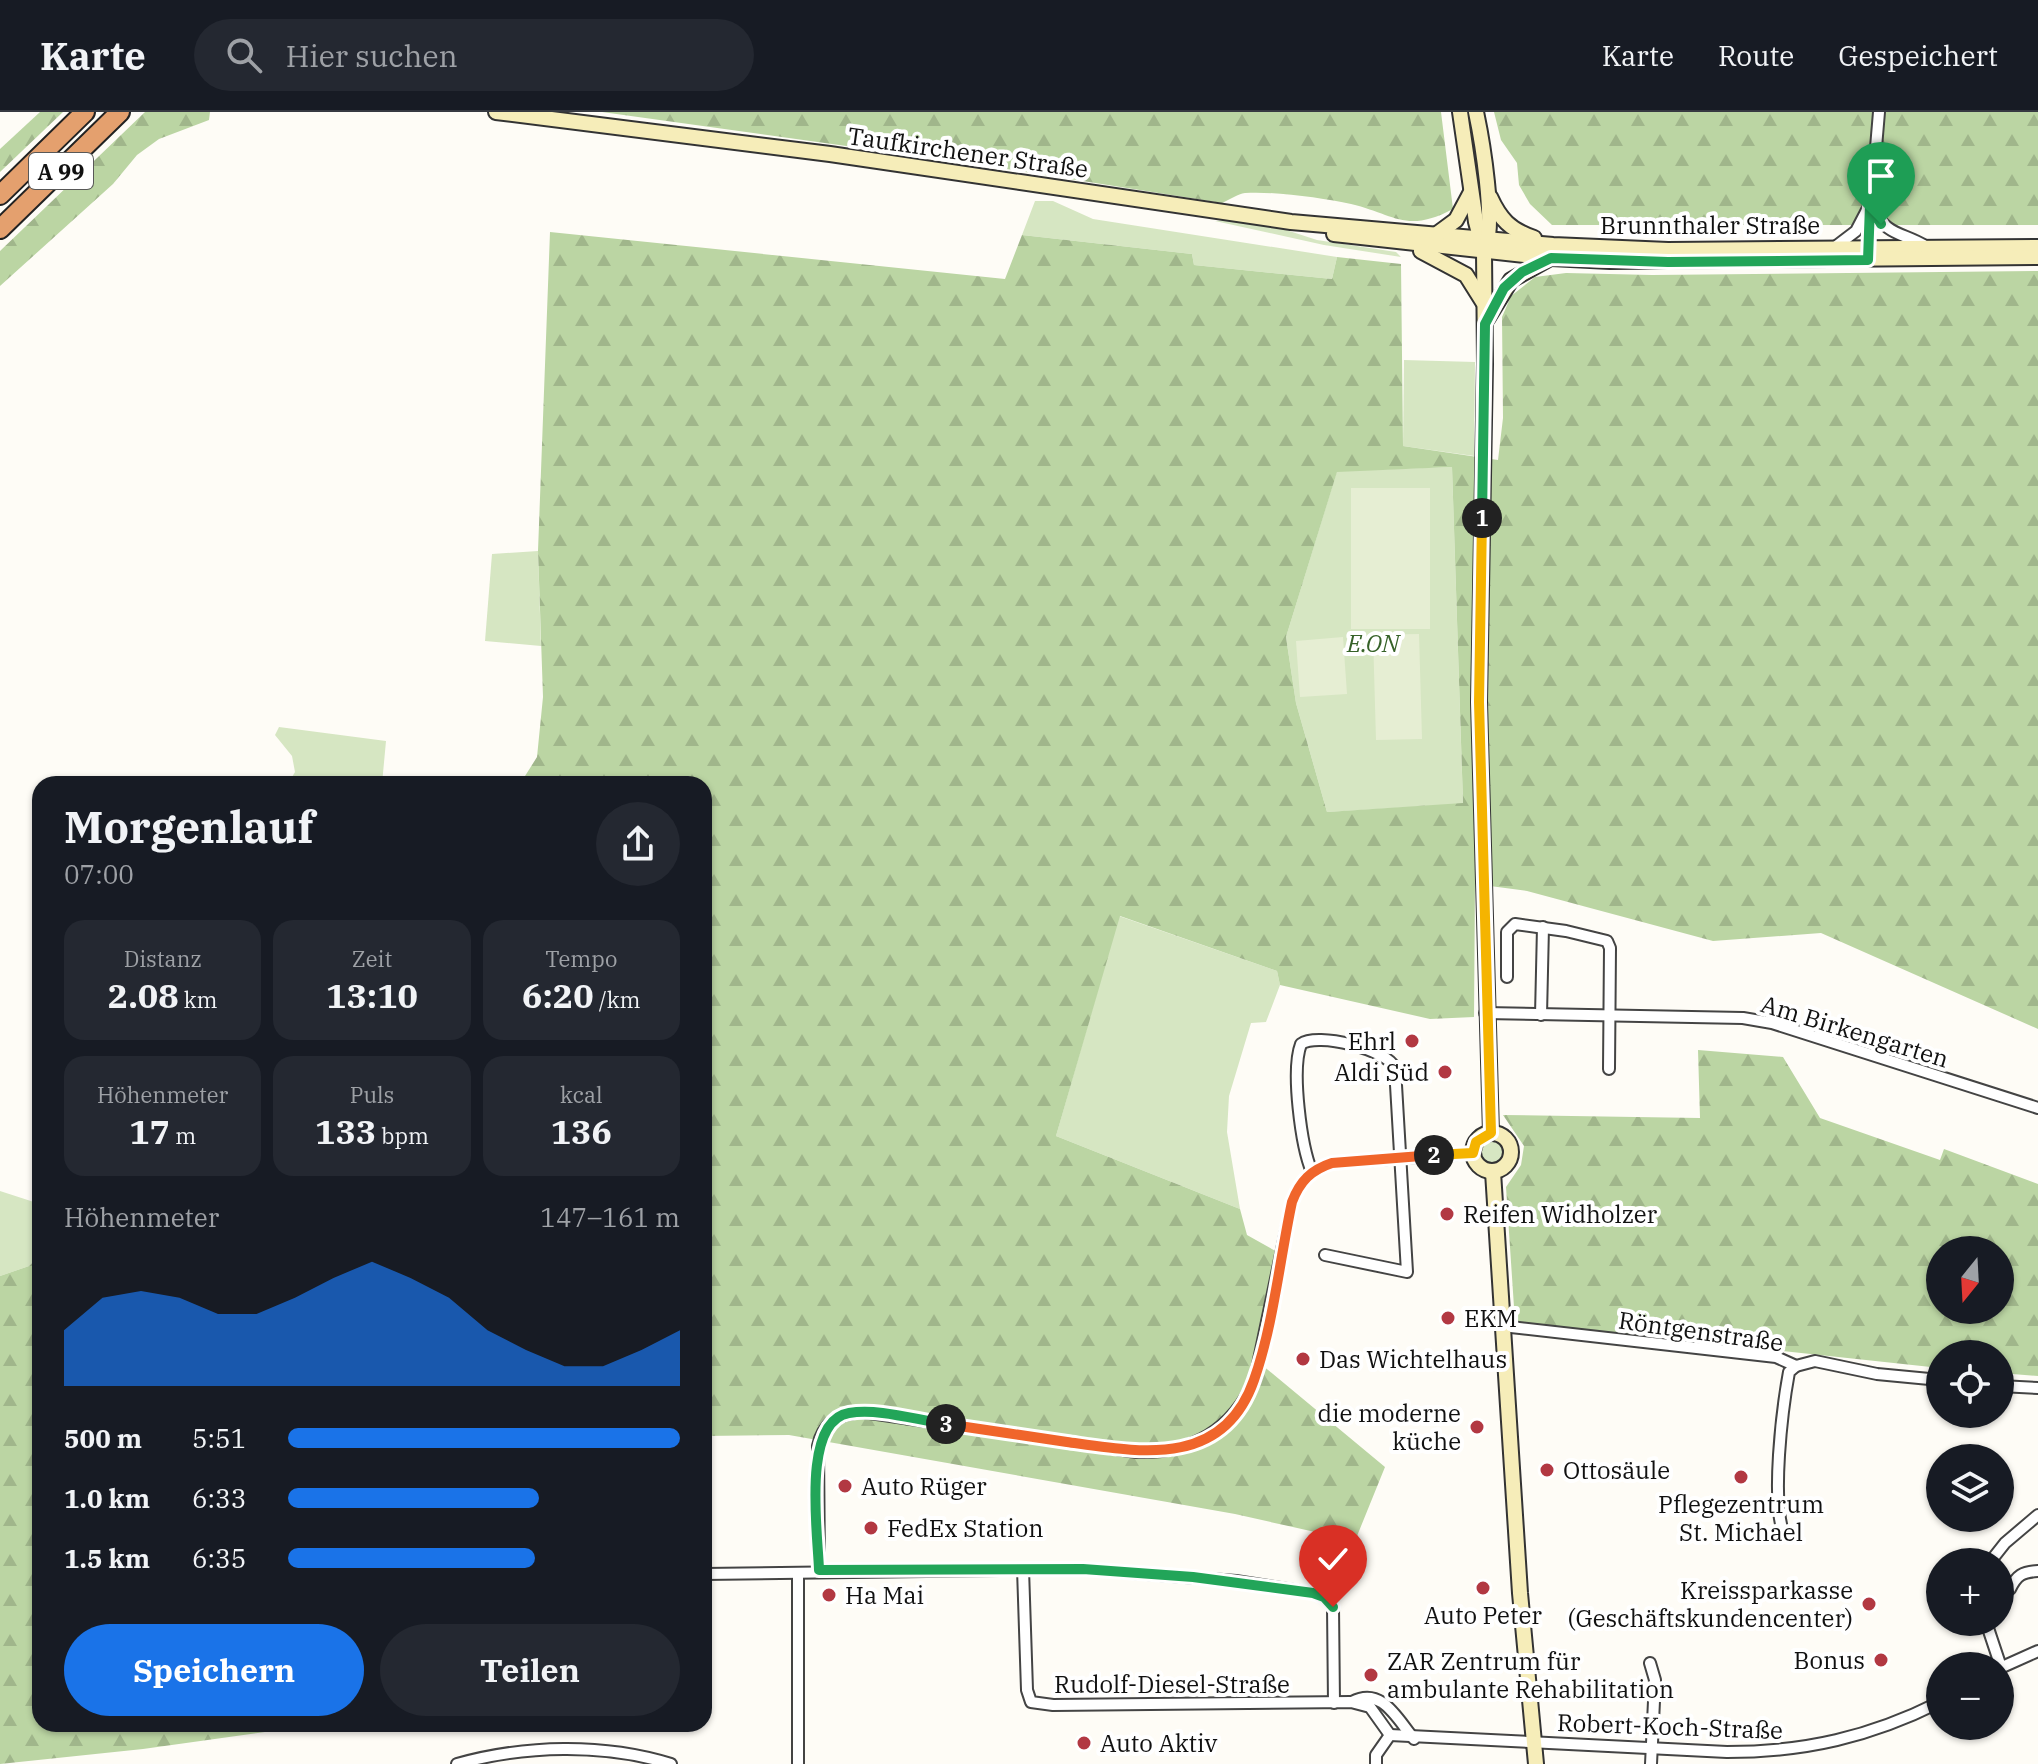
<!DOCTYPE html>
<html lang="de">
<meta charset="utf-8">
<style>
:root{--surface:#171b24;--page:#242831;--text:#f1f3f6;--muted:#9ea1a6;--line:#363941;--accent:#1a73e8}
body{margin:0;font-family:"IBM Plex Serif",serif;background:var(--page);color:var(--text);height:100vh;display:flex;flex-direction:column;font-size:30px;white-space:nowrap}
*{box-sizing:border-box;margin:0}
p{font-size:26px;color:var(--muted)}
.icon{flex:none;width:44px;height:44px;fill:none;stroke:currentColor;stroke-width:2;stroke-linecap:round;stroke-linejoin:round}
.map{position:relative;flex:1;overflow:hidden}
.sheet{position:absolute;left:32px;top:664px;width:680px;height:956px;display:flex;flex-direction:column;background:var(--surface);border-radius:24px;box-shadow:0 2px 6px #0004}
.sheet>*{flex:none}
.needle{width:52px;rotate:198deg}
.buttons{position:absolute;left:1926px;top:1124px;display:grid;gap:16px}
.buttons a{display:grid;place-items:center;width:88px;height:88px;border-radius:50%;background:var(--surface);box-shadow:0 2px 6px #0004;font-size:40px}
.pin{position:absolute;display:grid;place-items:center;width:68px;height:68px;color:#fff;margin:-82px -34px;border-radius:50% 50% 50% 0;rotate:-45deg;box-shadow:0 0 8px #0007}
.pin .icon{rotate:45deg}
.km{position:absolute;width:40px;height:40px;margin:-20px;border-radius:50%;background:#222;color:#fff;font-size:22px;line-height:40px;text-align:center}
.round{display:grid;place-items:center;flex:none;width:84px;height:84px;border-radius:42px;background:var(--page)}
.summary{display:flex;align-items:center;justify-content:space-between;height:136px;padding:0 32px}
h1{font-size:44px;font-weight:700;line-height:60px}
.figures{display:grid;grid-template-columns:repeat(3,1fr);gap:12px;height:136px;padding:8px 32px}
.figures div{display:grid;align-content:center;border-radius:20px;background:var(--page);text-align:center}
.figures b{font-size:34px;font-weight:700}
.figures small{font-size:22px;font-weight:400}
.figures p{font-size:22px}
.chart{height:224px;padding:16px 32px}
.chart p{display:flex;justify-content:space-between}
.chart svg{width:100%;height:144px;margin-top:8px;fill:var(--accent);opacity:.7}
.action{display:flex;gap:16px;margin-top:auto;padding:16px 32px}
.action a{flex:1;height:92px;border-radius:48px;background:var(--accent);color:#fff;font-size:32px;font-weight:700;line-height:92px;text-align:center}
.action a+a{background:var(--page);color:var(--text)}
ul{padding:0 32px;list-style:none;font-size:26px}
li{display:grid;grid-template-columns:128px 96px 1fr;align-items:center;height:60px}
li i{height:20px;border-radius:10px;background:var(--accent)}
header{display:flex;align-items:center;gap:48px;box-sizing:border-box;height:112px;padding:0 40px;background:var(--surface);border-bottom:2px solid var(--line)}
header strong{font-size:38px}
nav{display:flex;gap:44px;margin-inline-start:auto;font-size:28px}
.search{width:560px;height:72px;background:var(--page);display:flex;align-items:center;gap:20px;box-sizing:border-box;padding:0 28px;border-radius:44px;color:var(--muted);font-size:30px}
.map>svg:first-child{display:block}
</style>
<header>
<strong>Karte</strong>
<div class="search"><svg class="icon" aria-label="search" viewBox="0 0 24 24"><circle cx="10" cy="10" r="6"/><path d="M15 15l6 6"/></svg>Hier suchen</div>
<nav><a>Karte</a><a>Route</a><a>Gespeichert</a></nav>
</header>
<div class="map">
<svg width="2038" height="1652" viewBox="0 0 2038 1652">
<defs>
<pattern id="forest-firs" width="22" height="20" patternUnits="userSpaceOnUse" patternTransform="scale(2)"><rect width="22" height="20" fill="#bbd5a3"/><path d="M5 1l3.5 6h-7zM16 11l3.5 6h-7z" fill="#a0b68b"/></pattern>
</defs>
<rect width="100%" height="100%" fill="#fefcf6"/>
<g fill="#d6e6c2">
<polygon points="1035,89 1053,89 1093,107 1337,145 1332,167 1194,153 1192,142 1022,123"/>
<polygon points="1232,108 1280,116 1317,128 1396,140 1401,145 1324,133 1215,109"/>
<polygon points="1404,248 1475,250 1474,344 1403,334"/>
<polygon points="1452,355 1463,692 1327,700 1296,591 1286,525 1337,359"/>
<polygon points="538,439 541,534 485,529 492,442"/>
<polygon points="279,615 386,629 382,672 288,672 295,660 292,644 275,623"/>
<polygon points="1119,804 1277,859 1280,873 1266,910 1251,911 1229,984 1227,1020 1240,1097 1056,1024"/>
<circle cx="1492" cy="1040" r="15"/>
<polygon points="0,1079 40,1092 40,1143 29,1154 0,1164"/>
</g>
<g fill="url(#forest-firs)" fill-rule="evenodd">
<polygon points="40,0 63,0 0,60 0,37"/>
<polygon points="145,0 210,0 209,8 159,27 137,43 113,72 0,174 0,139"/>
<path d="M602,0h839l12,97c-47,25 -59,5 -102,-5 -28,-6 -77,-13 -106,-11 -7,1 -16,7 -23,10l-254,-40z"/>
<polygon points="1494,0 2038,0 2038,113 1552,113 1530,92 1519,73 1517,51 1501,28"/>
<path d="M550,120l455,47 17,-44 170,19 2,11 138,14 5,-22 64,7 2,182 95,14 5,-42 -1,-101 9,-21 24,-19 31,-4 86,2 386,-4v758l-217,-96 -108,8 -186,-50 -52,-7 -1,133 -44,2 -150,-34 -3,-14 -157,-55 -64,220 184,73 7,26 32,18 -23,107 129,107 -30,74 -120,-27 -446,-79 -85,1v-652h-184l17,-27 6,-60 -5,-146zM1452,355l11,336 -136,9 -31,-109 -10,-66 51,-165z"/>
<path d="M1698,938l85,7 37,61 120,42 4,-11 94,35v192l-38,-3v-19h-60v14l-425,-46 -9,-135 15,-22 3,-19 -21,-31 197,3zM2000,1138v60h-60v-60z"/>
<polygon points="40,1143 40,1612 323,1612 143,1637 0,1652 0,1164 29,1154"/>
</g>
<g fill="#e6eed3">
<rect x="1351" y="376" width="79" height="141"/>
<polygon points="1419,522 1422,627 1376,628 1373,523"/>
<polygon points="1343,525 1347,582 1300,585 1296,529"/>
</g>
<g fill="none" stroke-linecap="round" stroke-linejoin="round">
<defs>
<g id="minor">
<path d="M1871,95c18,31 30,24 56,40"/>
<polyline points="1835,135 1856,119 1867,98"/>
<polyline points="1867,142 1879,0"/>
<polyline points="1507,865 1507,820 1515,812 1566,819 1607,829 1610,836 1609,957"/>
<polyline points="1485,901 1743,906 1772,911 2038,996"/>
<polyline points="1541,903 1543,815"/>
<path d="M1312,1060c-11,-26 -21,-102 -11,-128 16,-12 86,5 94,24l12,204 -82,-17"/>
<polyline points="1502,1214 1776,1245 1796,1254 1815,1249 1877,1262 1940,1268"/>
<polyline points="2000,1274 2038,1276"/>
<path d="M1784,1423c-13,-34 -2,-125 5,-163l7,-6"/>
<polyline points="1990,1450 2005,1431 2038,1403"/>
<polyline points="1023,1457 1027,1578 1031,1590 1053,1593 1351,1590 1370,1595 1390,1623"/>
<path d="M819,1458l-1,-124c5,-24 22,-33 45,-34l274,40c54,2 96,-22 118,-73l37,-177c8,-21 19,-32 40,-39l141,-10"/>
<polyline points="704,1462 1083,1457 1236,1469 1313,1481 1324,1485 1333,1495 1334,1591"/>
<path d="M2000,1481l10,-4c7,-14 12,-17 28,-18"/>
<polyline points="1986,1510 2001,1555"/>
<polyline points="1650,1551 1655,1568 1651,1652"/>
<polyline points="2000,1556 2038,1539"/>
<path d="M1352,1590c30,-16 45,17 62,37"/>
<path d="M1390,1623l337,17c78,0 143,-15 213,-50"/>
<path d="M457,1652c68,-19 146,-21 214,0"/>
<polyline points="798,1652 798,1461"/>
<polyline points="1376,1652 1376,1643 1390,1623"/>
</g>
<g id="secondary">
<polyline points="496,0 830,42 1291,110 1553,133 1668,138 2038,135"/>
<polyline points="1460,0 1476,110 1484,140 1485,252 1479,590 1491,1021"/>
<path d="M1476,0c6,28 20,111 9,136"/>
<path d="M1490,85c10,22 20,33 44,41"/>
<polyline points="1334,122 1551,146 1610,149 2038,145"/>
<polyline points="1437,122 1456,108 1471,80"/>
<polyline points="1421,139 1466,163 1483,190"/>
<polyline points="1487,207 1511,168 1547,148"/>
<circle cx="1492" cy="1040" r="19"/>
<polyline points="1493,1060 1520,1481 1536,1652"/>
</g>
<g id="motorway">
<polyline points="0,83 85,0"/>
<polyline points="0,117 120,0"/>
</g>
</defs>
<use href="#minor" stroke="#444" stroke-width="14"/>
<use href="#secondary" stroke="#333" stroke-width="18"/>
<use href="#motorway" stroke="#222" stroke-width="22"/>
<use href="#minor" stroke="#fff" stroke-width="10"/>
<use href="#secondary" stroke="#f6edb9" stroke-width="14"/>
<use href="#motorway" stroke="#e4a06e" stroke-width="18"/>
</g>
<g fill="none" stroke-linecap="round" stroke-linejoin="round">
<defs>
<polyline id="split-1" points="1482,406 1485,212 1504,176 1522,160 1551,146 1668,150 1868,148 1870,93 1881,112"/>
<polyline id="split-2" points="1434,1043 1473,1041 1476,1030 1491,1021 1479,590 1482,406"/>
<path id="split-3" d="M946,1312c40,6 81,12 121,18 72,10 156,27 187,-62 19,-53 26,-122 38,-178 8,-21 19,-32 40,-39l102,-8"/>
<path id="split-4" d="M946,1312c-30,-4 -67,-16 -97,-11 -48,8 -31,121 -30,157l264,-1 110,8 120,16 11,4 9,10"/>
</defs>
<use href="#split-1" stroke="#fff" stroke-width="16"/>
<use href="#split-2" stroke="#fff" stroke-width="16"/>
<use href="#split-3" stroke="#fff" stroke-width="16"/>
<use href="#split-4" stroke="#fff" stroke-width="16"/>
<use href="#split-1" stroke="#22a559" stroke-width="10"/>
<use href="#split-2" stroke="#f5b400" stroke-width="10"/>
<use href="#split-3" stroke="#f0652b" stroke-width="10"/>
<use href="#split-4" stroke="#22a559" stroke-width="10"/>
</g>
<g fill="#b23842" stroke="#fff" stroke-width="3">
<circle cx="1412" cy="929" r="8"/>
<circle cx="1445" cy="960" r="8"/>
<circle cx="1447" cy="1102" r="8"/>
<circle cx="1448" cy="1206" r="8"/>
<circle cx="1303" cy="1247" r="8"/>
<circle cx="1477" cy="1315" r="8"/>
<circle cx="1547" cy="1358" r="8"/>
<circle cx="1741" cy="1365" r="8"/>
<circle cx="845" cy="1374" r="8"/>
<circle cx="871" cy="1416" r="8"/>
<circle cx="1483" cy="1476" r="8"/>
<circle cx="829" cy="1483" r="8"/>
<circle cx="1869" cy="1492" r="8"/>
<circle cx="1881" cy="1548" r="8"/>
<circle cx="1371" cy="1563" r="8"/>
<circle cx="1084" cy="1631" r="8"/>
</g>
<g text-anchor="middle" dominant-baseline="central" stroke-width="8" stroke-linejoin="round" paint-order="stroke">
<rect fill="#fff" stroke="#585858" stroke-width="2" x="29" y="41" width="64" height="36" rx="6"/>
<g font-size="22" font-weight="bold" fill="#111">
<text x="61" y="59">A 99</text>
</g>
<g font-size="24" fill="#111" stroke="#fff">
<text transform="translate(968 40) rotate(8)">Taufkirchener Straße</text>
<text x="1710" y="113">Brunnthaler Straße</text>
<text transform="translate(1855 919) rotate(17)">Am Birkengarten</text>
<text transform="translate(1701 1219) rotate(8)">Röntgenstraße</text>
<text x="1172" y="1572">Rudolf-Diesel-Straße</text>
<text transform="translate(1670 1614) rotate(2)">Robert-Koch-Straße</text>
</g>
<g font-size="24" font-style="italic" fill="#366228" stroke="#fff">
<text x="1373" y="531">E.ON</text>
</g>
<g font-size="24" fill="#111" stroke="#fff" text-anchor="start">
<text x="1396" y="929" text-anchor="end">Ehrl</text>
<text x="1429" y="960" text-anchor="end">Aldi Süd</text>
<text x="1463" y="1102">Reifen Widholzer</text>
<text x="1464" y="1206">EKM</text>
<text x="1319" y="1247">Das Wichtelhaus</text>
<text x="1461" y="1301" text-anchor="end">die moderne<tspan x="1461" dy="28">küche</tspan></text>
<text x="1563" y="1358">Ottosäule</text>
<text x="861" y="1374">Auto Rüger</text>
<text x="1741" y="1392" text-anchor="middle">Pflegezentrum<tspan x="1741" dy="28">St. Michael</tspan></text>
<text x="887" y="1416">FedEx Station</text>
<text x="1853" y="1478" text-anchor="end">Kreissparkasse<tspan x="1853" dy="28">(Geschäftskundencenter)</tspan></text>
<text x="845" y="1483">Ha Mai</text>
<text x="1483" y="1503" text-anchor="middle">Auto Peter</text>
<text x="1865" y="1548" text-anchor="end">Bonus</text>
<text x="1387" y="1549">ZAR Zentrum für<tspan x="1387" dy="28">ambulante Rehabilitation</tspan></text>
<text x="1100" y="1631">Auto Aktiv</text>
</g>
</g>
</svg>
<div class="buttons">
<a><svg class="needle" viewBox="-14 -14 28 28"><path d="M0-13l5 13h-10z" fill="#e53935"/><path d="M0 13l5-13h-10z" fill="#9ea1a6"/></svg></a>
<a><svg class="icon" aria-label="locate" viewBox="0 0 24 24"><circle cx="12" cy="12" r="6"/><path d="M12 2v4M12 18v4M2 12h4M18 12h4"/></svg></a>
<a><svg class="icon" aria-label="layers" viewBox="0 0 24 24"><path d="M12 4l9 5-9 5-9-5zM3 14l9 5 9-5"/></svg></a>
<a>+</a>
<a>−</a>
</div>
<div class="pin" style="left:1881px;top:112px;background:#1e9e55"><svg class="icon" aria-label="arrive" viewBox="0 0 24 24"><path d="M6 21V4h12l-3 4 3 4H6"/></svg></div>
<div class="pin" style="left:1333px;top:1495px;background:#d93025"><svg class="icon" aria-label="check" viewBox="0 0 24 24"><path d="M5 12l5 5 9-10"/></svg></div>
<b class="km" style="left:1482px;top:406px">1</b>
<b class="km" style="left:1434px;top:1043px">2</b>
<b class="km" style="left:946px;top:1312px">3</b>
<section class="sheet">
<div class="summary"><div><h1>Morgenlauf</h1><p>07:00</p></div><a class="round"><svg class="icon" aria-label="share" viewBox="0 0 24 24"><path d="M12 15V3M7 8l5-5 5 5M5 13v7h14v-7"/></svg></a></div>
<div class="figures">
<div><p>Distanz</p><b>2.08<small> km</small></b></div>
<div><p>Zeit</p><b>13:10</b></div>
<div><p>Tempo</p><b>6:20<small> /km</small></b></div>
</div>
<div class="figures">
<div><p>Höhenmeter</p><b>17<small> m</small></b></div>
<div><p>Puls</p><b>133<small> bpm</small></b></div>
<div><p>kcal</p><b>136</b></div>
</div>
<div class="chart"><p><span>Höhenmeter</span>147–161 m</p>
<svg viewBox="0 0 160 44" preserveAspectRatio="none"><path d="M0 44V27L10 17L20 15L30 17L40 22L50 22L60 17L70 11L80 6L90 11L100 17L110 27L120 33L130 38L140 38L150 33L160 27V44z"/></svg>
</div>
<ul>
<li><b>500 m</b>5:51<i style="width:100%"></i></li>
<li><b>1.0 km</b>6:33<i style="width:64%"></i></li>
<li><b>1.5 km</b>6:35<i style="width:63%"></i></li>
</ul>
<div class="action"><a>Speichern</a><a>Teilen</a></div>
</section>
</div>
